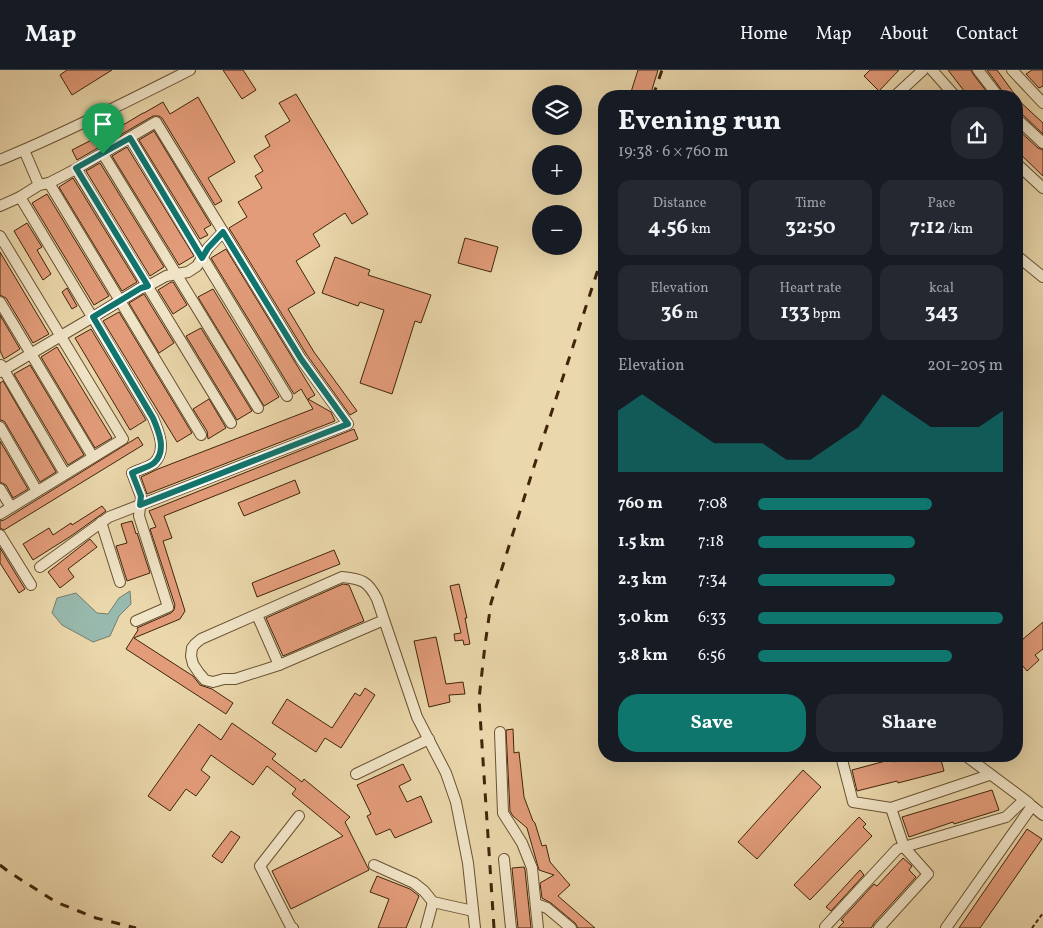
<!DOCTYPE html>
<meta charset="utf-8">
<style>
:root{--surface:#171b24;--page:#242831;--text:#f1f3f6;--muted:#9ea1a6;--line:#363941;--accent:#0f766e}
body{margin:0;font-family:Vollkorn,serif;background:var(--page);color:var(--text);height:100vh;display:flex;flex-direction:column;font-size:19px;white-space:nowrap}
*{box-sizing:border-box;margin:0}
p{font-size:16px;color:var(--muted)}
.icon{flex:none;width:28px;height:28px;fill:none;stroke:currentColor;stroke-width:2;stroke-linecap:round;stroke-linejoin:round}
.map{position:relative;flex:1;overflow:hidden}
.side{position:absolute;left:598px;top:20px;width:425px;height:672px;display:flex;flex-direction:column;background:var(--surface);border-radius:20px;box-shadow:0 5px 20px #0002}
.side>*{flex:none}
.tools{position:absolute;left:532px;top:15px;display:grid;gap:10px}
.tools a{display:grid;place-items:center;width:50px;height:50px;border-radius:50%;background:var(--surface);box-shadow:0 5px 20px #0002;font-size:25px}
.pin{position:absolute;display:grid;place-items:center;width:42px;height:42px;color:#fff;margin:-51px -21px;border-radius:50% 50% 50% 0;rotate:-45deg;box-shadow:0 0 5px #0007}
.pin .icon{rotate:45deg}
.round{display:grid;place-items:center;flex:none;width:52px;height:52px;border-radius:20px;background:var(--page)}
.head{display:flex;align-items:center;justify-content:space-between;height:85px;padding:0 20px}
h1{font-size:28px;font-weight:700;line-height:38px}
.stats{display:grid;grid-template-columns:repeat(3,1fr);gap:8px;height:85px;padding:5px 20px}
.stats div{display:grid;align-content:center;border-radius:12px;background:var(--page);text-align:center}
.stats b{font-size:21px;font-weight:700}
.stats small{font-size:14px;font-weight:400}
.stats p{font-size:14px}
.chart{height:140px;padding:10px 20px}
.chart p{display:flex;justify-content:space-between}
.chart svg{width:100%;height:90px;margin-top:5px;fill:var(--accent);opacity:.7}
.button{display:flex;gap:10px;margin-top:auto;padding:10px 20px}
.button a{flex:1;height:58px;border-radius:20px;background:var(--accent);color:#fff;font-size:20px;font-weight:700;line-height:58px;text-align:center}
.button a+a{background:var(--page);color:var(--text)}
ul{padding:0 20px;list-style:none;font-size:16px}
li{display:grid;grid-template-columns:80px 60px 1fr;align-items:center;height:38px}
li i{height:12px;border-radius:6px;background:var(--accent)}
header{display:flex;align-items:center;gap:30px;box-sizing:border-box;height:70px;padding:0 25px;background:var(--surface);border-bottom:1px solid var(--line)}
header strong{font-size:24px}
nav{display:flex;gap:28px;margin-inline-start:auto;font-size:18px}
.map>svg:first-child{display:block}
</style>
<header>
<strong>Map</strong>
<nav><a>Home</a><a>Map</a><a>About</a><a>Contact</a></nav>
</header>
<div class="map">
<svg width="1043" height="858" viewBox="0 0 1043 858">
<rect width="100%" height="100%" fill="#ead7ab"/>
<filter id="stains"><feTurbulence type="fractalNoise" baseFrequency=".004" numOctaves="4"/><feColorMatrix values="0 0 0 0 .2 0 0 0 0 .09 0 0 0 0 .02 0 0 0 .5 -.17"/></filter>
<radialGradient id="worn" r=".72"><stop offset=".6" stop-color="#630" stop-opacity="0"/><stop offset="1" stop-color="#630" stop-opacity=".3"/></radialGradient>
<polygon fill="#98b9ad" stroke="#757e6c" points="130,521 131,534 119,546 110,566 93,572 62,555 52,543 57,528 76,523 97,543 108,544 119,528"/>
<g fill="#e39c7a" stroke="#40250a">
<polygon points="67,0 112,0 72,25 60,5"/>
<polygon points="223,0 243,0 256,20 242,29"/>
<polygon points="638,0 658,0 650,26 643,26 631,22"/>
<polygon points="870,0 899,0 879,21 864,6"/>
<polygon points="948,0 971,0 973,4 990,26 968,26"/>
<polygon points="987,0 997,0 1016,26 1005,26 1003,22"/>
<polygon points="1032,0 1043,0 1043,16 1039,18 1026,4"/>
<polygon points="296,24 368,144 352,154 345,143 313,164 320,176 296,191 315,223 288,239 314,282 357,341 350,345 307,285 229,158 247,147 238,132 262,118 255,106 263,101 254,86 270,76 265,66 290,51 279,33"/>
<polygon points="198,27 235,92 208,108 222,131 215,135 162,48 159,46 153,46 77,90 72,80 117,57 118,58 143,43 144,43 163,32 170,44"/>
<polygon points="1016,28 1043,53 1043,64 1021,43 1016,41"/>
<polygon points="1016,58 1038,78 1043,80 1043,106 1016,80"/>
<polygon points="154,61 211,155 204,159 208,165 200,169 139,70"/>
<polygon points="127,77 194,186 179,195 112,86"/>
<polygon points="100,93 164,197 150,206 86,101"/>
<polygon points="73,108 137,212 122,221 59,117"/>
<polygon points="47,124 109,226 94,235 32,133"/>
<polygon points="27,153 42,177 37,180 51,204 43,210 14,161"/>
<polygon points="465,168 498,177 491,202 458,193"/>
<polygon points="226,179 315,325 308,329 331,342 335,351 147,424 141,407 158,399 313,339 301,319 294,324 211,188"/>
<polygon points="0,182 49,264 33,273 6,228 0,225"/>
<polygon points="335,187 370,200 368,205 431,225 421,253 415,251 392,324 360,313 384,240 360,232 358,236 322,223"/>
<polygon points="171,212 173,212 187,235 173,244 158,220"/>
<polygon points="67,218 77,236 72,239 62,222"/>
<polygon points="213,219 279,327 264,336 198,227"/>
<polygon points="144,224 174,273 159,283 129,233"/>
<polygon points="119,242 192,363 177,372 103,251"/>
<polygon points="0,245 20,279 4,289 0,281"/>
<polygon points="201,258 252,341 237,350 186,266"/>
<polygon points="91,259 146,350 130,360 75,268"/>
<polygon points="57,277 112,368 95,378 41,287"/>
<polygon points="30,295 84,385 68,395 14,304"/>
<polygon points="3,311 56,402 40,412 6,354 4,351 0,350 0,313"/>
<polygon points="209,329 226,358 208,369 207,361 193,339"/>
<polygon points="354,359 358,369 164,446 172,468 163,471 185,541 180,549 134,568 193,606 200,615 212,619 233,633 226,644 126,579 138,560 137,558 171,543 174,540 175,535 150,459 156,457 149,441"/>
<polygon points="138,367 143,375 4,460 0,458 0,451 4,450"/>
<polygon points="0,371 28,419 13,428 6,415 0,412"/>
<polygon points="295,410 300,423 244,446 238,433"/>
<polygon points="102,436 106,441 71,466 33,490 23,474 49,458 53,465 71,453 72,455"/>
<polygon points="132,451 136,464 137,463 150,503 127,511 116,476 127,473 121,454"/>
<polygon points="90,469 97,477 68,499 74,507 60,518 48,502"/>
<polygon points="0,478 25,519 19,523 0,493"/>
<polygon points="334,480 340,494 257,527 252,513"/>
<polygon points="343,514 349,515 364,551 283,586 266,548"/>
<polygon points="459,514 467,548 465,548 470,574 464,575 463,570 455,571 454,564 461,563 450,516"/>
<polygon points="1043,552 1043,579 1035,585 1039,590 1027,601 1022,595 1016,599 1016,563 1022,570"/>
<polygon points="436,567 446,614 463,612 465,624 449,625 450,632 429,637 414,571"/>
<polygon points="365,618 375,625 341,678 325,668 316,682 272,653 287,629 332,658 355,623 360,626"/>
<polygon points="232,653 276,684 272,689 302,712 304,709 350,747 345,752 369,800 291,839 272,801 343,766 292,724 296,719 267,696 253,715 211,685 201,700 210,707 196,726 186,719 170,741 148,726 199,654 221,670"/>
<polygon points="513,659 514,683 519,682 524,727 533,751 535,753 542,776 546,775 550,792 570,815 558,826 595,858 578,858 575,853 551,833 542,828 540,813 554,805 539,800 527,758 513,746 510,741 506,660"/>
<polygon points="914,686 940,686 944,701 898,713 897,711 857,721 852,700 893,689 894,692"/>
<polygon points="403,694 411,710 399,716 407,732 421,726 432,752 395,768 390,759 376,765 367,746 371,744 357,715"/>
<polygon points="803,700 821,717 757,789 738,772"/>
<polygon points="992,720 999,740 954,754 953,752 909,767 902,747"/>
<polygon points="859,747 866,754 863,757 872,766 810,830 794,815"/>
<polygon points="1027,759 1042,769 980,858 959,858"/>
<polygon points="231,761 240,767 222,793 212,786"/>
<polygon points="903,788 912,796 909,800 916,807 874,853 872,857 871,858 838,858 844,852 841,850 874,814 877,816"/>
<polygon points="524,797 525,800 531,858 518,858 512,798"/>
<polygon points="860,800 864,805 831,841 826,837"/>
<polygon points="377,806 410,819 419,826 406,858 378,858 389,829 370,822"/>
</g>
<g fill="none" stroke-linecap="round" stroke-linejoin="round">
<defs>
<g id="minor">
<polyline points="932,0 955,26"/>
<polyline points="978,0 998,26"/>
<polyline points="1012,0 1043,33"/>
<polyline points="895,26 923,0"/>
<polyline points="1016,48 1043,73"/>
<polyline points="130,68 287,326"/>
<polyline points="24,80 39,115"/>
<polyline points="103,84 258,338"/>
<path d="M0,90c65,-27 128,-59 190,-90"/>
<polyline points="1016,93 1043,118"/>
<polyline points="76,99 231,353"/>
<polyline points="49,113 201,365"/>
<path d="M20,127l133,221c6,14 14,33 1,45 -5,4 -16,7 -22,10l9,24 -2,19 29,91 -32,14"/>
<polyline points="0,136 20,127 39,115 49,113 76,99 156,52 301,289 348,354 109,447 40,497"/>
<polyline points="0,166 123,369 0,444"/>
<polyline points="1016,185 1043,207"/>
<polyline points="0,232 93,387"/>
<polyline points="1,295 65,404"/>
<polyline points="0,302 93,247 141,218 148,216 166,206 188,202 197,196 208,178 223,162"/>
<polyline points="0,357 37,421"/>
<polyline points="0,419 11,437"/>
<polyline points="101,452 120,512"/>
<polyline points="0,465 31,515"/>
<polyline points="257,545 279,595"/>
<path d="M384,550l-105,45 -44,14h-11l-11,3 -8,-2 -6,-7 -6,-9 -2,-8 1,-8 3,-4 6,-5 141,-62c20,2 26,4 35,22l40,118 29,56 10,29 12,61 7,65"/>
<polyline points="500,662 503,743 522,773 532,798 538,858"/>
<polyline points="841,686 853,732 891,738"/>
<polyline points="966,686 1029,733"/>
<polyline points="356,704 429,669"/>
<polyline points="989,705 891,738 904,777 1006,747 1024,730"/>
<polyline points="504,789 511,858"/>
<polyline points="374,795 414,813 424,821 433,832 473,841"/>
<polyline points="536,834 547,838 571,858"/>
<polyline points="293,858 291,857 260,796 299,746"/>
<polyline points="426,858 433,832"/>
<polyline points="826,858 825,857 897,779 904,777 928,804 879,858"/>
<polyline points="946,858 1032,736 1043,745"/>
</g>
</defs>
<use href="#minor" stroke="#6a5232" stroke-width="12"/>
<polyline stroke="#40250a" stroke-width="2" stroke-dasharray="4 2.5" stroke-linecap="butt" points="1032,858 1043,843"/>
<use href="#minor" stroke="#f1e5c8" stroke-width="10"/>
<g stroke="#40250a" stroke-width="3" stroke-dasharray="9 9" stroke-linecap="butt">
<polyline points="653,26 662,0"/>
<polyline points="0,795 9,802 56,832 96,848 136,858"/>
<polyline points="494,858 479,629 485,575 491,533 538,384 604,181"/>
</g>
</g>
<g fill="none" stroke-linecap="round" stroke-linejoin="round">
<defs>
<path id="route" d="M130,68l72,120 6,-10 15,-16 78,127 47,65 -208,81 1,-9 -9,-23c6,-3 17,-6 22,-10 13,-12 5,-31 -1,-45l-60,-101 48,-29 7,-2 -72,-118z"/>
</defs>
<use href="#route" stroke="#fff" stroke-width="10"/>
<use href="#route" stroke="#0f766e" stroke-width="6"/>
</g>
<rect width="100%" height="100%" filter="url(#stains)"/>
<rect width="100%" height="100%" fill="url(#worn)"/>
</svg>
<div class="tools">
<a><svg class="icon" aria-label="layers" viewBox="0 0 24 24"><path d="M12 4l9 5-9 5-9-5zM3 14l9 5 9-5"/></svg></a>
<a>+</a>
<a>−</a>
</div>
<div class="pin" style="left:103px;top:84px;background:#1e9e55"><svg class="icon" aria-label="arrive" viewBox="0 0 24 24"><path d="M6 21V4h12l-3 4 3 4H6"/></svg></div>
<section class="side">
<div class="head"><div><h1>Evening run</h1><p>19:38 · 6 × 760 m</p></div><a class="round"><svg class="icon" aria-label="share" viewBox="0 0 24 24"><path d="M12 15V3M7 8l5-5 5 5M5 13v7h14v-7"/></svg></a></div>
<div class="stats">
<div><p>Distance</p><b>4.56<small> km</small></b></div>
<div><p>Time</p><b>32:50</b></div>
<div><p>Pace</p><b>7:12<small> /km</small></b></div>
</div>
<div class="stats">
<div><p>Elevation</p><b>36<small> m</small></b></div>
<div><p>Heart rate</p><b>133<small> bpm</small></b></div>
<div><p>kcal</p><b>343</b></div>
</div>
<div class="chart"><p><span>Elevation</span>201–205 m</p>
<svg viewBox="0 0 160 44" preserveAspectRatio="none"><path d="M0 44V14L10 6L20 14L30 22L40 30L50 30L60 30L70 38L80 38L90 30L100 22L110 6L120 14L130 22L140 22L150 22L160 14V44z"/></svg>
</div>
<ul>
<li><b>760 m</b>7:08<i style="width:71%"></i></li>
<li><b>1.5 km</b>7:18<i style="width:64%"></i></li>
<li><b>2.3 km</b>7:34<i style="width:56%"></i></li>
<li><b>3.0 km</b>6:33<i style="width:100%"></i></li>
<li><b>3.8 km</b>6:56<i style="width:79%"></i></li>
</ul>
<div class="button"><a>Save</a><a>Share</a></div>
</section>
</div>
